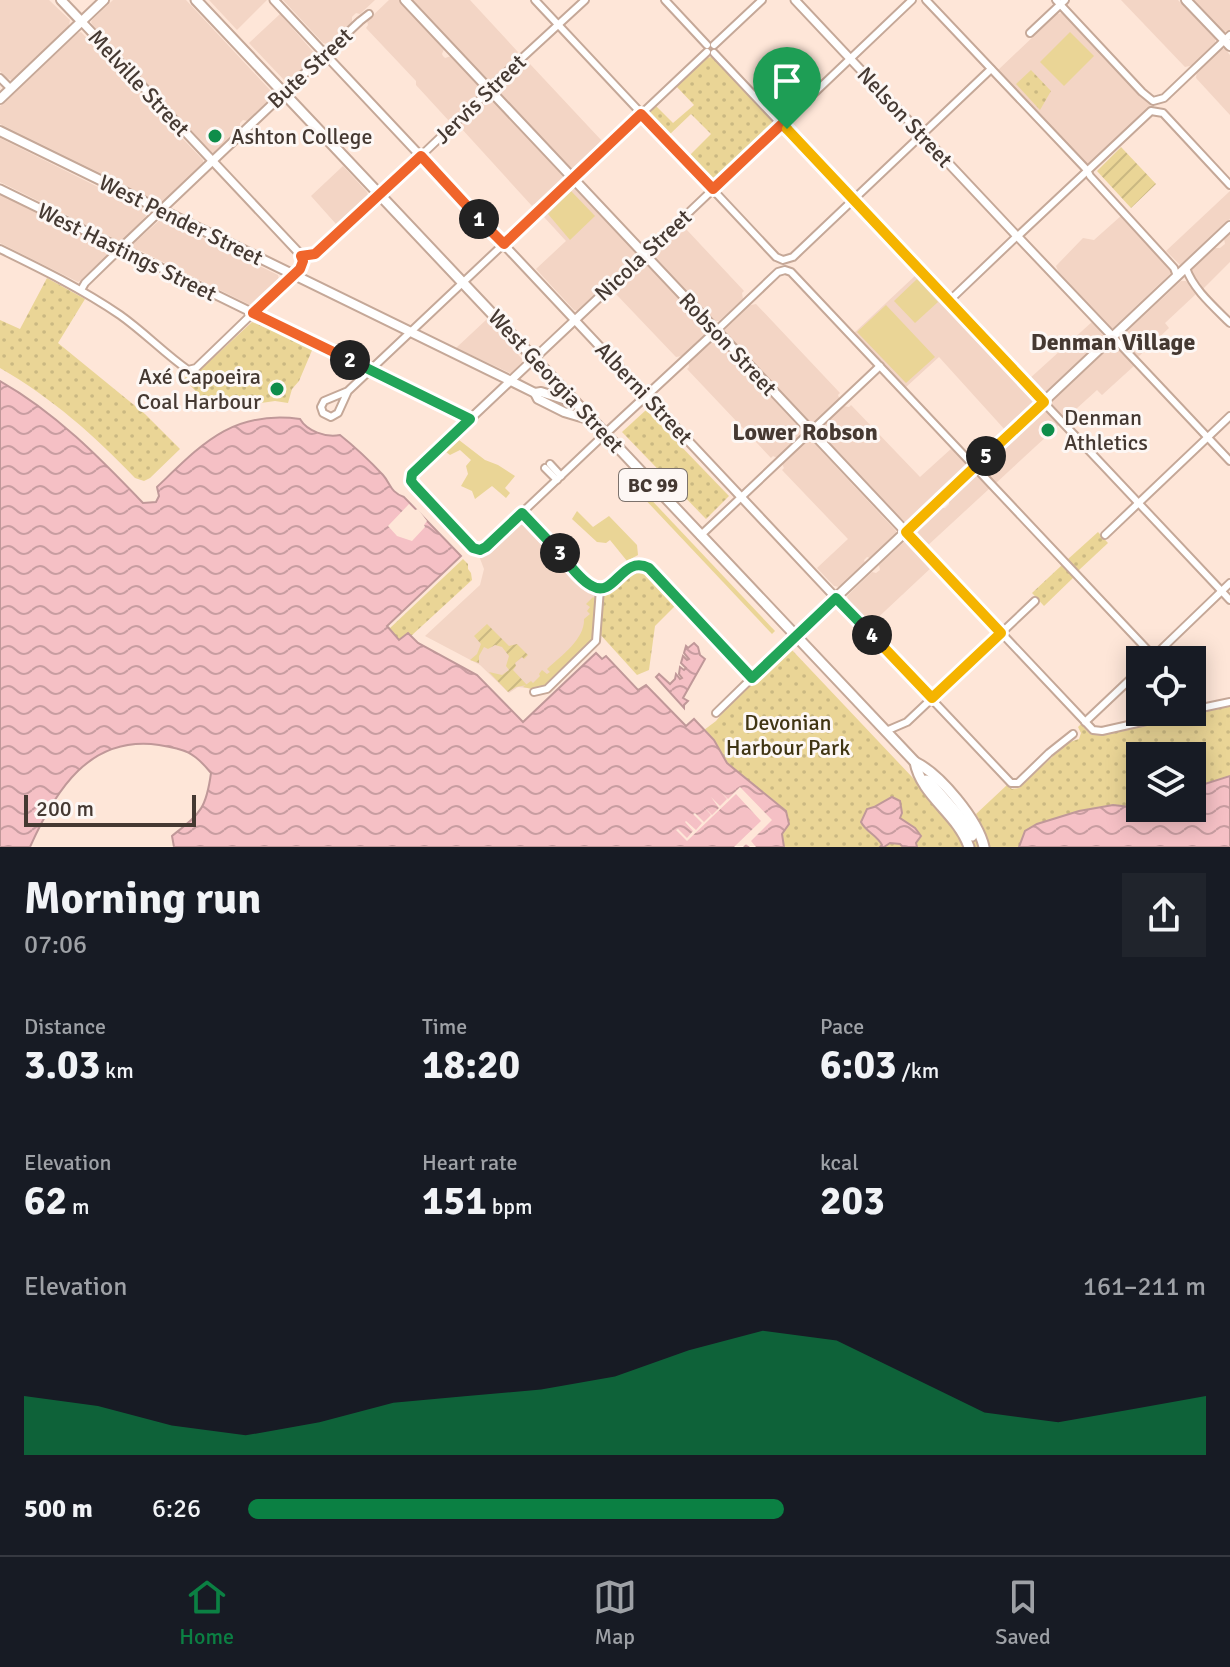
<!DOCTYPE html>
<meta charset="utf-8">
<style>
:root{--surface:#171b24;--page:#20242c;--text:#f1f3f6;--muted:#9ea1a6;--line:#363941;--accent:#0b8043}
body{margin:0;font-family:Signika,sans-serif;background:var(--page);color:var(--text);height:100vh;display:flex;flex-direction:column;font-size:30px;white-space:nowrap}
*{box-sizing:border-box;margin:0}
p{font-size:26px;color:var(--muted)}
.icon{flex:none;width:44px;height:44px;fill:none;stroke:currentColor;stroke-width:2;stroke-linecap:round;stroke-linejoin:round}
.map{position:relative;height:847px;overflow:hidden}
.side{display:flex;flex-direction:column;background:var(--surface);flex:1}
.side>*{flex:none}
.controls{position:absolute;left:1126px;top:646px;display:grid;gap:16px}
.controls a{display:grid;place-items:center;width:80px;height:80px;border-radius:0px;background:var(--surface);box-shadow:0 4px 20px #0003;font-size:40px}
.scale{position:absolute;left:24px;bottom:20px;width:172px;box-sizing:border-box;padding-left:8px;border:4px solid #453932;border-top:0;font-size:22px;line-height:28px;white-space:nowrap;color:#453932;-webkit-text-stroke:6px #fdf7f4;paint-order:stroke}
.pin{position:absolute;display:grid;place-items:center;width:68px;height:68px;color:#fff;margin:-82px -34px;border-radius:50% 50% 50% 0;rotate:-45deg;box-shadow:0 0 8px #0007}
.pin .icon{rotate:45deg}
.km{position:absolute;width:40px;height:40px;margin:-20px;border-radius:50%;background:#222;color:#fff;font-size:22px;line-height:40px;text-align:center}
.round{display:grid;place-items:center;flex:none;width:84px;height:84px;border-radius:0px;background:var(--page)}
.headline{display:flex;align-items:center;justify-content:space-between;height:136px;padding:0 24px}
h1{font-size:44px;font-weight:700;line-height:60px}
.metrics{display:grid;grid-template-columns:repeat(3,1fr);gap:12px;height:136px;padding:8px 24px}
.metrics div{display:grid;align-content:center}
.metrics b{font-size:40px;font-weight:700}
.metrics small{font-size:22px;font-weight:400}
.metrics p{font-size:22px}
.chart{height:224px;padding:16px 24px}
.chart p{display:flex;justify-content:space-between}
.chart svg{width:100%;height:144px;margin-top:8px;fill:var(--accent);opacity:.7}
ul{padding:0 24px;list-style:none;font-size:26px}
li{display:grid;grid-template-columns:128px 96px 1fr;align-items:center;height:60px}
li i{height:20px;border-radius:10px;background:var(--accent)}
.tab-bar{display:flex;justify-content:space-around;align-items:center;height:112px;border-top:2px solid var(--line);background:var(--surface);font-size:22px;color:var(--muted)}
.tab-bar a{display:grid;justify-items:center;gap:4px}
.tab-bar .on{color:var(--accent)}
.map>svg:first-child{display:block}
</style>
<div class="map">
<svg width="1230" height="847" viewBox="0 0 1230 847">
<defs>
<pattern id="park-dots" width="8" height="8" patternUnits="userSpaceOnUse" patternTransform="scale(2)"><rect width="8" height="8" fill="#ead596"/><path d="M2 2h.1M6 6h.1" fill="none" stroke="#cab882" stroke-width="1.8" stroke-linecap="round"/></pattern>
<pattern id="garden-furrows" width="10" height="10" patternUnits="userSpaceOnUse" patternTransform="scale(2)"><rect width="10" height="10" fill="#ead596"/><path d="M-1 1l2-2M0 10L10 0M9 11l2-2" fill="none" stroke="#cab882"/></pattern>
<pattern id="water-waves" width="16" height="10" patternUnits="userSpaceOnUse" patternTransform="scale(2)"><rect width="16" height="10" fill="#f5c0c5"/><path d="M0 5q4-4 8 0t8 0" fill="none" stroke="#c89da1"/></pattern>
</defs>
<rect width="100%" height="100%" fill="#fee6d8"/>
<g fill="#f3d5c5">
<polygon points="0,0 49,0 70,20 69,26 12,80 6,78 0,71"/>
<polygon points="113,0 186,0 271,91 273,96 247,121 243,120 240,123 240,128 230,137 229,141 214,155 212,155 93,26 91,22 93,19"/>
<polygon points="209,0 267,0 237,30"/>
<polygon points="283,0 375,0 360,14 356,13 352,17 352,22 327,44 323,43"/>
<polygon points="389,0 400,0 444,49 442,54 443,56 445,58 451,56 481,88 480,94 450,122 416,85 416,81 366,28 368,25 367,21"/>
<polygon points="410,0 470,0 518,52 516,55 516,59 495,80 489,81"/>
<polygon points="1121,0 1178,0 1215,39 1216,44 1194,65 1185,67"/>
<polygon points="1194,0 1230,0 1230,30 1224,32"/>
<polygon points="1062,13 1146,100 1154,103 1154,107 1147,110 1091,163 1088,164 1083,162 997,71 1057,14"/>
<polygon points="280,14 316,55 315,59 287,81 284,80 249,43"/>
<polygon points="81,32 203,160 203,165 164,202 159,202 0,124 0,106 78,33"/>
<polygon points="1220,49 1225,49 1230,55 1230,115 1196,78 1197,71"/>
<polygon points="530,64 602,141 600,143 599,149 576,171 572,170 495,87 499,81 505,81 521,66 527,66"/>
<polygon points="488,98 492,100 565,177 564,182 539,206 534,204 532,206 461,128 463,126 461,123"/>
<polygon points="0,138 144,210 146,216 125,239 119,241 0,182"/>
<polygon points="343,166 367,192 369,197 343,224 339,222 336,224 311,196"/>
<polygon points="570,187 574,188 637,254 636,257 611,280 607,279 603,283 602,288 578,311 574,310 536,269 566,241 544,217 546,215 545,210"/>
<polygon points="1230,191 1230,219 1180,265 1166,251"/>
<polygon points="0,194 107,247 108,251 106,257 82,280 78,282 0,243"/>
<polygon points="1122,215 1173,271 1112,329 1099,317 1098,314 1058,271 1056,266 1083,238 1094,240"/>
<polygon points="162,218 278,275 279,280 256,302 250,305 141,251 133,249 133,244"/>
<polygon points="677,229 684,231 686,229 744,291 742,293 743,299 719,321 714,321 653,256 653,252"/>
<polygon points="1230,234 1230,262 1203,289 1191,277 1190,272 1215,248 1220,248 1225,244 1224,239"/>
<polygon points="641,263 647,265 707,330 707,333 682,356 676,357 615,293 618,290 617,286"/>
<polygon points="918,273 1035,397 1035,403 1006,431 939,357 905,388 854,333"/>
<polygon points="1181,281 1186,281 1197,293 1165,323 1169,328 1137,358 1122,342 1121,337"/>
<polygon points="756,304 840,393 838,395 840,400 816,423 810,422 724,331 725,327 746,306"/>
<polygon points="487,319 522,359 522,365 512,374 456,348"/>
<polygon points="1093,321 1104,333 1103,339 1045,394 1040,394 1028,380"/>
<polygon points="716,338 802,430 802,434 777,458 773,456 771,458 687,369 689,367 688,362 713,339"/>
<polygon points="1112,345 1116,345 1135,365 1102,395 1097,390 1065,419 1052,405 1052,402"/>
<polygon points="851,405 920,477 952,448 966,462 966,468 940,493 937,492 935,493 933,499 905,522 820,432 820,427 843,406 849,407"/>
<polygon points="1045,410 1060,424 995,484 984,472 984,467"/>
<polygon points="807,440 812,441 896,531 896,534 870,558 867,557 864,560 865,563 839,587 834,586 817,568 848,539 782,470 784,468 782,464"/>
<polygon points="974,476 979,477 990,488 926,547 916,537 915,531 940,508 945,508 949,504 949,500"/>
<polygon points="519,524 525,526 539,538 586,588 598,593 593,641 548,684 536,689 518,687 509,693 480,665 425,636 480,585 484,569 479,556 489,552"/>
<polygon points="905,541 909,541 933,566 870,625 849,603 847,596 872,572 876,573 880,570 879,565"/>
</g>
<g fill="#ead596">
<polygon points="1070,32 1094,56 1064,86 1040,62"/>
<polygon points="571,191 595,216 570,240 548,214"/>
<polygon points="917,279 938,302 915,323 894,301"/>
<polygon points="886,305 935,357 906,383 857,332"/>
<polygon points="459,440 485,460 498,465 515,476 505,488 510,493 506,498 492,486 475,499 472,491 461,486 468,474 466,466 471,460 460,450 450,455 446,452"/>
<polygon points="626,473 775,631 772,634 623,476"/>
<polygon points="577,511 593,527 609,516 637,545 638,555 627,561 610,540 606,543 597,542 572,519"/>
<path d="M593,597l4,3 -5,41 -44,43 -16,5 -9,-2 8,-6 2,2 7,-7 -1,-2 3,-4 5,4 3,-2 -3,-3c14,-13 38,-30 37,-50l6,-5 -3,-3 3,-4 -4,-3z"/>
</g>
<g fill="url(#park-dots)" fill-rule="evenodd">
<path d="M711,57l5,2 59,62v3l-60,58 -4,1 -23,-26 23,-23 -20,-20 -23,22c-6,-7 -18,-16 -21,-23l3,-4 6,-3 17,17 21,-18 -18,-19 31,-28z"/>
<polygon points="1031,70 1051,91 1040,110 1016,84"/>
<path d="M47,278l38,21 -27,44 87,71 35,35 -30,29 -6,3 -9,-3c-41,-43 -83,-80 -135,-110v-48l20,9z"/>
<polygon points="252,322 313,348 299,381 292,389 288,403 275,401 214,410 184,379 187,375 193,375 198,372"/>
<polygon points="646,410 729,496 706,519 622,432"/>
<polygon points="1098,532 1108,543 1078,571 1067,560"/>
<polygon points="463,559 468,564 468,569 471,573 472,580 411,636 408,633 399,640 389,629"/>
<polygon points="1062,565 1074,577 1044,606 1032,593"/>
<path d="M642,569l5,2 30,33 -22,22 -6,44 -12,5 -39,-43 4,-38c16,-5 23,-24 40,-25z"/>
<path d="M792,650l121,128 45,54 8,15 18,-18 -8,-15 31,-29 5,4 7,-1 48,-45 12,-4 2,-6 -3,-6 3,-3 9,10 8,1 132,-29v141h-446l-2,-13 7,-10 -62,-61 -23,-33 12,-9 12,-15 58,-54zM1140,756h52v52h-52z"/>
</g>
<g fill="url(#garden-furrows)">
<polygon points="1121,147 1156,184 1131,208 1097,171"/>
<polygon points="487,624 509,646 517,644 528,655 524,659 522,657 515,663 516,666 513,670 527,685 516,687 508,692 489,672 502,675 509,670 506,666 509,656 502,647 495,645 488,649 484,647 479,656 479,663 470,660 477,654 481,644 474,636"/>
</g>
<g fill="url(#water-waves)" stroke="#c09899" stroke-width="2">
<path d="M0,381c55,31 100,77 143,122l13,-1 3,-6 -2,-9c45,-43 75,-77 143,-68 7,12 26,19 40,16 15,12 29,25 43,40 8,9 7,17 21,22l57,59 -74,70 12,14 9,-7 10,10 59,32 46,47 73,-69 6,6 4,-3 32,34 8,-5 40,41 8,-7 20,21 13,23 59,48 3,13 -7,10 2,13h-610l-2,-11c28,-23 34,-26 39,-63 -17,-21 -26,-24 -52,-28 -70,-10 -104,46 -129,102h-30z"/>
<polygon points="694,643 698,647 700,655 705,659 683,698 688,701 684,705 684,708 656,677 659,674 670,684 675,679 676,674 680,679 682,678 679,674 680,667 684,670 686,668 681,663 683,656 687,660 689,659 684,653 686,646 688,648"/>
<polygon points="1230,776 1230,847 1019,847 1025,831 1037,824 1079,811 1113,805 1140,808 1192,808 1192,788"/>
<path d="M892,797l8,4 2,12 -2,5 15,10 6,8 -5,7 1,4h-14l-3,-3 -10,-1 -6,4h-4l2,-2c-5,-10 -16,-13 -21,-23l6,-13 7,-2z"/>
</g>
<g fill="#fee6d8">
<polygon points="409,504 415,510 418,509 427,521 424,525 425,527 412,541 397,536 388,526"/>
<polygon points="740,787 772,820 751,841 756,847 750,847 746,844 743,847 734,847 761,821 736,794 687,841 676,830 678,829 687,838 693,831 685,822 686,821 696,830 702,823 693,814 695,813 704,822 711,815 703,806 712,815 719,808 711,797 720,806 727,799 719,790 728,799"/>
</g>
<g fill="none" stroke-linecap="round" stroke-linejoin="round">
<defs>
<g id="minor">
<polyline points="535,0 776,257 783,260 793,257 991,69"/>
<polyline points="665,0 707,45"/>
<polyline points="926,0 1087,170 1090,176 1174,268 1177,276"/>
<polyline points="1056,0 1142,92 1153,101 1164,98 1230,35"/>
<polyline points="1030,33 1065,0"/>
<polyline points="714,45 762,0"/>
<polyline points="714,53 1230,600"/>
<polyline points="325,54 360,21 369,14"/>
<polyline points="0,78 11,89"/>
<polyline points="1020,234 1151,111 1163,113 1230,185"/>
<path d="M0,249c41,20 82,40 120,66 24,17 44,38 68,55l8,-2 57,-55 217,106 -55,52 -4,8 4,7 61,64h6l7,-6 116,-110"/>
<polyline points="644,255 912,0"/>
<polyline points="301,256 314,255 343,230 490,90 497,81 585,0"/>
<path d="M1186,268c7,21 28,39 44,55"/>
<polyline points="81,290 85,283 121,248"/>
<polyline points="949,301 1015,238"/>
<polyline points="716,331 778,272 785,270 791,272 1157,660"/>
<polyline points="1113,337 1230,461"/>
<polyline points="348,391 338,413 331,417 323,413 321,407 324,401 348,391 707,52"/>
<polyline points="550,464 561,476"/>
<polyline points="545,468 557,480"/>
<path d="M522,513l67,71 11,5 7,-2c13,-11 24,-27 42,-19l103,110"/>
<polyline points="906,532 1093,730 1102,731 1186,712"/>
<polyline points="1105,535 1230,416"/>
<polyline points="700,536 880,366"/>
<polyline points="836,598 1011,783 1018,783 1049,753 1073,734"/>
<polyline points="1150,660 1230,583"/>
<polyline points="534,692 547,689 596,641 600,589"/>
<polyline points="1192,710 1230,702"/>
<polyline points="716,713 795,636"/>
<polyline points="1085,722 1140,670"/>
<polyline points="886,731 907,722 1035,601"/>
</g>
<g id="tertiary">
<polyline points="274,0 836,598"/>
<polyline points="795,0 1015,234"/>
<polyline points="0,189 253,313 300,269 303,261 300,254 82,22"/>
<polyline points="1019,238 1113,337"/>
<polyline points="121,248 325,54"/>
<polyline points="470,419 644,255"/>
<polyline points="605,434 716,331"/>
</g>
<g id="secondary">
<polyline points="61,0 82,22"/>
<polyline points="405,0 906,532"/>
<polyline points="1186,0 1230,46"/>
<polyline points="0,99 104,0"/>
<polyline points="0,131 515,383 535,393 538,399 564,412 591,420"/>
<polyline points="535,393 541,392 576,403"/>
<polyline points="795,636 1230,226"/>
</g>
<g id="trunk">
<path d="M196,0l719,762c25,12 63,58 69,85"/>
<path d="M915,762c6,34 43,52 54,85"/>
<polyline points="926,780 929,781 962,819 972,836"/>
</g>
</defs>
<use href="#minor" stroke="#c5a898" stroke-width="10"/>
<use href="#tertiary" stroke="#c5a898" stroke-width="11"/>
<use href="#secondary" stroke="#c5a898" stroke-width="12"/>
<use href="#trunk" stroke="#c5a898" stroke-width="13"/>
<use href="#minor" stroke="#fff" stroke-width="6"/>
<use href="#tertiary" stroke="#fff" stroke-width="7"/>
<use href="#secondary" stroke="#fff" stroke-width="8"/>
<use href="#trunk" stroke="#fff" stroke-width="9"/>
</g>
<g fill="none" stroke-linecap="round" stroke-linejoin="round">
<defs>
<polyline id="split-1" points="479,219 504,244 641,114 713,189 782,124 787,129"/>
<polyline id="split-2" points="350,360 253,313 300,269 303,261 301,256 315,254 421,156 479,219"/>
<polyline id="split-3" points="350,360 470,419 412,474 411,481 415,486 473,548 480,550 486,547 522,513 560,553"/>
<path id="split-4" d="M560,553c9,11 20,27 32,33 23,13 30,-32 57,-18l103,110 84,-80 36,37"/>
<polyline id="split-5" points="872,635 932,698 1001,633 906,532 986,456"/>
<polyline id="split-6" points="787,129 1044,402 986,456"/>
</defs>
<use href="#split-1" stroke="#fff" stroke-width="16"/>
<use href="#split-2" stroke="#fff" stroke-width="16"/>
<use href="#split-3" stroke="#fff" stroke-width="16"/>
<use href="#split-4" stroke="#fff" stroke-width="16"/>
<use href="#split-5" stroke="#fff" stroke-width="16"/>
<use href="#split-6" stroke="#fff" stroke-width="16"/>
<use href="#split-1" stroke="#f0652b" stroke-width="10"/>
<use href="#split-2" stroke="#f0652b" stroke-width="10"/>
<use href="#split-3" stroke="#22a559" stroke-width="10"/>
<use href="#split-4" stroke="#22a559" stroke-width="10"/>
<use href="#split-5" stroke="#f5b400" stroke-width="10"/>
<use href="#split-6" stroke="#f5b400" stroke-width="10"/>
</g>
<g fill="#0e8d4a" stroke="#fdf7f4" stroke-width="3">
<circle cx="215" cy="136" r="8"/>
<circle cx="277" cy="389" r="8"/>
<circle cx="1048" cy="430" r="8"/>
</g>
<g text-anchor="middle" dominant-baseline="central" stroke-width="6" stroke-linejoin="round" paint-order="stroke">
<rect fill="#fdf7f4" stroke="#7c726c" stroke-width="2" x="619" y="469" width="68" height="32" rx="6"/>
<g font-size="20" font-weight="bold" fill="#453932">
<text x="653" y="485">BC 99</text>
</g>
<g font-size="22" fill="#453932" stroke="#fdf7f4">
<text transform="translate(310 68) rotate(-43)">Bute Street</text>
<text transform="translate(139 83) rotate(47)">Melville Street</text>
<text transform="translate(480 99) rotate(-44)">Jervis Street</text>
<text transform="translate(905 117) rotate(47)">Nelson Street</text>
<text transform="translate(181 220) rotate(26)">West Pender Street</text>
<text transform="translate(127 252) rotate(26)">West Hastings Street</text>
<text transform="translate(643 255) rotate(-43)">Nicola Street</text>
<text transform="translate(728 344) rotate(47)">Robson Street</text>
<text transform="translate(556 381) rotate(47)">West Georgia Street</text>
<text transform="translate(644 393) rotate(47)">Alberni Street</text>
</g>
<g font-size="22" fill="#453932" stroke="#fdf7f4" text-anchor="start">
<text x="231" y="136">Ashton College</text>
<text x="261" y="376" text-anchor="end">Axé Capoeira<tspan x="261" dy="25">Coal Harbour</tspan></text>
<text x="1064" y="417">Denman<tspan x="1064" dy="25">Athletics</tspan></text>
</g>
<g font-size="22" fill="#403513" stroke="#fdf7f4">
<text x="788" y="722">Devonian<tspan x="788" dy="25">Harbour Park</tspan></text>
</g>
<g font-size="24" font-weight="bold" fill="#453932" stroke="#fdf7f4">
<text x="1113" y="342">Denman Village</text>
<text x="805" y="432">Lower Robson</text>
</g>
</g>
</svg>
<div class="controls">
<a><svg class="icon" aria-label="locate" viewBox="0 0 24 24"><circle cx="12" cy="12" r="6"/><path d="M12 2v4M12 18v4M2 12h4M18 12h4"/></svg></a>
<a><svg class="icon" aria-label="layers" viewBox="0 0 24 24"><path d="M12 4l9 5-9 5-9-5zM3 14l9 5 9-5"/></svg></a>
</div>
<div class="scale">200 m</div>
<div class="pin" style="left:787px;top:129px;background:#1e9e55"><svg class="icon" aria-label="arrive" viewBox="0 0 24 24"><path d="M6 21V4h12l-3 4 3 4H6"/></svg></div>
<b class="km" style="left:479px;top:219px">1</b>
<b class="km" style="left:350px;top:360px">2</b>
<b class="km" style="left:560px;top:553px">3</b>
<b class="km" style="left:872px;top:635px">4</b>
<b class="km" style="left:986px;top:456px">5</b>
</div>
<section class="side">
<div class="headline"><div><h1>Morning run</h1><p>07:06</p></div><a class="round"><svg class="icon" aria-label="share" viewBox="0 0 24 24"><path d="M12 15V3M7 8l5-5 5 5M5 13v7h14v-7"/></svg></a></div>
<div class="metrics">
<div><p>Distance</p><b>3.03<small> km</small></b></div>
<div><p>Time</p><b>18:20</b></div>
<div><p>Pace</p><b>6:03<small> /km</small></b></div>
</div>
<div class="metrics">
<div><p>Elevation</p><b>62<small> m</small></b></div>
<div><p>Heart rate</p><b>151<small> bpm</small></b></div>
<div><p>kcal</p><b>203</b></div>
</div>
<div class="chart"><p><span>Elevation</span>161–211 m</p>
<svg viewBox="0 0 160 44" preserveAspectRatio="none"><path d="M0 44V26L10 29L20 35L30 38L40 34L50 28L60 26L70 24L80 20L90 12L100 6L110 9L120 20L130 31L140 34L150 30L160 26V44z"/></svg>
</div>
<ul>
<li><b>500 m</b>6:26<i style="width:56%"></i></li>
</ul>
</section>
<nav class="tab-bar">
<a class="on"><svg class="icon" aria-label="home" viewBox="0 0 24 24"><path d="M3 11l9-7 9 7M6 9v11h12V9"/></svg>Home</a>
<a><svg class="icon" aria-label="map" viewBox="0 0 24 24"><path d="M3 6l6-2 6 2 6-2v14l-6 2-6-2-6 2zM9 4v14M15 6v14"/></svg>Map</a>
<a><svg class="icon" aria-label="saved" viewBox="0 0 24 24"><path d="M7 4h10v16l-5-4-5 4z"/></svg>Saved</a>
</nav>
